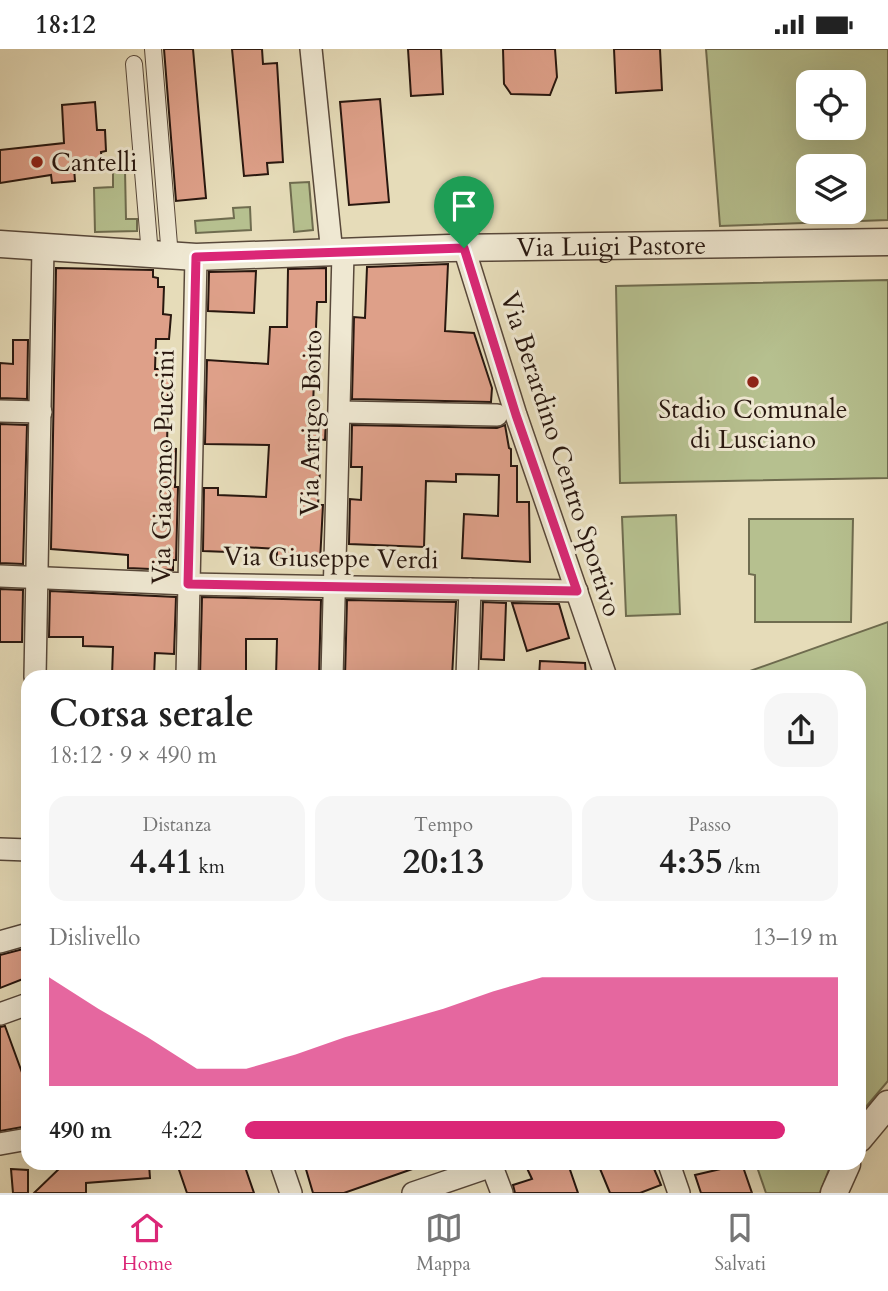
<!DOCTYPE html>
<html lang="it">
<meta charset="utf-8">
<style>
:root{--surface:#fff;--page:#f6f6f6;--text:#222;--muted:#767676;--line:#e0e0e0;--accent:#db2777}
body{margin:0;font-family:Cardo,serif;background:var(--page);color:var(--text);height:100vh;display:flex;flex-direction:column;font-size:26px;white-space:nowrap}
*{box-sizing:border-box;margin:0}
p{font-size:23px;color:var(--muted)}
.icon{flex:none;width:38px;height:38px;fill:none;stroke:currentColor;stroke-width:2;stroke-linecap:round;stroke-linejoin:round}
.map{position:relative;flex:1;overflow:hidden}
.sheet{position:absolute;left:21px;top:621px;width:845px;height:500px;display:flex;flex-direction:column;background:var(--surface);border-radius:21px;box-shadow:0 7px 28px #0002}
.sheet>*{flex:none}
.tools{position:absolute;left:796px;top:21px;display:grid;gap:14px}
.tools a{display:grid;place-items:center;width:70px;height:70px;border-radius:14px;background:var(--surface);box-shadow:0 7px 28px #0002;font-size:35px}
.pin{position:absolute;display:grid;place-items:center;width:60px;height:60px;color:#fff;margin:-72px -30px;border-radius:50% 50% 50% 0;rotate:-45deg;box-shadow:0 0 7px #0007}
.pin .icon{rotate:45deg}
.round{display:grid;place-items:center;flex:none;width:74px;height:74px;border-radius:21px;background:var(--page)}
.summary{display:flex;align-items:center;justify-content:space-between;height:119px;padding:0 28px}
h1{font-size:38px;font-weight:700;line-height:52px}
.metrics{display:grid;grid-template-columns:repeat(3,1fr);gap:10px;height:119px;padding:7px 28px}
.metrics div{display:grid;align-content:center;border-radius:18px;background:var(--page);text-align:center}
.metrics b{font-size:35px;font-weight:700}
.metrics small{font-size:19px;font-weight:400}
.metrics p{font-size:19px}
.chart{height:196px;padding:14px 28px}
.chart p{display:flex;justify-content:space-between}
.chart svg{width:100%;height:126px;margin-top:7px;fill:var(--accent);opacity:.7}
ul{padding:0 28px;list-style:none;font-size:23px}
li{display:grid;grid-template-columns:112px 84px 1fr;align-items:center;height:52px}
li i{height:18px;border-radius:9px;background:var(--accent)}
.status{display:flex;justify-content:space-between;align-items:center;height:49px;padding:0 35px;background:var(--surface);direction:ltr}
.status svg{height:19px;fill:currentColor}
.dock{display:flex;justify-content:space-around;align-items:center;height:98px;border-top:2px solid var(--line);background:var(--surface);font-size:19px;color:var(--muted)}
.dock a{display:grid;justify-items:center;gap:4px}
.dock .current{color:var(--accent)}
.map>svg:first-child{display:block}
</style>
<div class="status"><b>18:12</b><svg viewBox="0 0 49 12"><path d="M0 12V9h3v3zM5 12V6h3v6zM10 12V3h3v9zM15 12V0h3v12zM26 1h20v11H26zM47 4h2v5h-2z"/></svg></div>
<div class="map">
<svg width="888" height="1144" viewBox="0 0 888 1144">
<rect width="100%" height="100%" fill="#e6dcb9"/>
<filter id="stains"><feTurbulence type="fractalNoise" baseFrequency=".00286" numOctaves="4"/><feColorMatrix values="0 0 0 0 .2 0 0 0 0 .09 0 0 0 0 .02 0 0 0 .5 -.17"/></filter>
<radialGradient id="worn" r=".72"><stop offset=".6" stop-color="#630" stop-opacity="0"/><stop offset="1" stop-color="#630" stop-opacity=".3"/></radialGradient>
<g fill="#b6c08f" stroke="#6f6c4f" stroke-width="2" fill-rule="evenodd">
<path d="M706,0h182v171l-168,6zM808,33h46v46h-46zM808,117h46v46h-46z"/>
<polygon points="125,121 126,170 137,170 137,182 95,183 94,139 113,138 113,122"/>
<polygon points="309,133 313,181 294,183 290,134"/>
<polygon points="250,158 251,181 196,184 195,172 234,169 233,159"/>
<polygon points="888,231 888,429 620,434 616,237"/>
<polygon points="676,466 680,565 626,567 622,468"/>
<polygon points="749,470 853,470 851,573 755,573 755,526 749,525"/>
<polygon points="888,573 888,1032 859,1066 859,628 733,628"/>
<polygon points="756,1115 831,1115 820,1144 766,1144"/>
</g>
<g fill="#dea089" stroke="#28170f" stroke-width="2">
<polygon points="164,0 193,0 206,149 176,152"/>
<polygon points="232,0 262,0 263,15 277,14 283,113 267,114 268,125 244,127"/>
<polygon points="408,0 441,0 443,45 411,47"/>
<polygon points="503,0 555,0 557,28 550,46 511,45 504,35"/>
<polygon points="614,0 660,0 662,41 616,44"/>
<polygon points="380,50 389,153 349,156 340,53"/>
<polygon points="95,53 97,81 105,81 106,102 101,103 102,112 88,113 89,118 74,119 75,132 52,134 51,126 0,134 0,101 64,94 62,56"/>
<polygon points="448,215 445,282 474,284 492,339 491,353 352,350 354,268 365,269 367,218"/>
<polygon points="56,219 153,221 153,228 158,229 158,238 164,238 163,265 171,266 169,290 156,290 155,320 174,320 173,346 168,346 167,399 176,400 175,438 178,438 176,511 173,511 173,521 128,519 128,506 51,500"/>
<polygon points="326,219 326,253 317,253 313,357 314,369 326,370 325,391 315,390 313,420 320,420 318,456 323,456 320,512 277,511 277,500 228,497 228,503 203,502 204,439 218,439 218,446 266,448 269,396 205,395 207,311 268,315 270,278 287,278 288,220"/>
<polygon points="256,222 254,264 208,262 209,223"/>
<polygon points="13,291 28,291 27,350 0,349 0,314 13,315"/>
<polygon points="0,375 27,376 23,515 0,514"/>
<polygon points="352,376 497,379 505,376 509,399 511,400 511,417 517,417 517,453 529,453 530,513 462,509 464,465 498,467 499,426 456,425 456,433 426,432 424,498 349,495 350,450 361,451 362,418 351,418"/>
<polygon points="0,540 23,541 22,593 0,593"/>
<polygon points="50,542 176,548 174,605 155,604 154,628 112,628 113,598 83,597 83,588 49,588"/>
<polygon points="202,548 321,551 319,628 276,628 277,590 246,590 246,628 200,628"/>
<polygon points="347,551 456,553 452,628 345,628"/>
<polygon points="483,553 506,554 504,611 481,610"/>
<polygon points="512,554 559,555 569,589 527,602"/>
<polygon points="540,612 585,614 586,628 539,628"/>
<polygon points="27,899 28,928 0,939 0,906"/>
<polygon points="5,977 24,1029 28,1029 28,1077 0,1082 0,978"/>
<polygon points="64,1115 149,1115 150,1129 86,1134 86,1144 34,1144"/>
<polygon points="177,1115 244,1115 254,1144 187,1144"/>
<polygon points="313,1115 421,1115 421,1117 344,1144 313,1144 305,1117"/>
<polygon points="525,1115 568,1115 578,1144 515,1144 513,1136 532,1130"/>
<polygon points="598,1115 652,1115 661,1136 640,1144 610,1144"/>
<polygon points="742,1115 752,1144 701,1144 695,1126"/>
<polygon points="11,1120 28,1121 28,1144 13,1144"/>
</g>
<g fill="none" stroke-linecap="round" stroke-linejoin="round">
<defs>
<g id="pedestrian">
<polyline points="153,0 170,208"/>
<polyline points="134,15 150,206"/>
</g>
<g id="minor">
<polyline points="311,0 332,205"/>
<polyline points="464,199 516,366 606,628"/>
<polyline points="0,362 41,363"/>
<polyline points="340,363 497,366"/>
<polyline points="0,527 188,535 577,542"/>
<polyline points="35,628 43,198"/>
<polyline points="187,628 196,208"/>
<polyline points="332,628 343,204"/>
<polyline points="467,628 470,540"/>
<polyline points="0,800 28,801"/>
<polyline points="0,893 28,885"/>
<polyline points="0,965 28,955"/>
<polyline points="0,1095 28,1090"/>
<polyline points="281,1115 291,1144"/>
<polyline points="491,1115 502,1144"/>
<polyline points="669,1115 679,1144"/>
<polyline points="413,1144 492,1117"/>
</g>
<g id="tertiary">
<path id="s1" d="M0,195l196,13 253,-9 439,-6"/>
<polyline points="859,1090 888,1055"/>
<polyline points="834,1144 847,1115"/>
</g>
</defs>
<use href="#pedestrian" stroke="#58483a" stroke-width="18"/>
<use href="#minor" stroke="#58483a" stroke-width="24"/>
<use href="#tertiary" stroke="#58483a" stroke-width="29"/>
<use href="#pedestrian" stroke="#efe8d2" stroke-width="16"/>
<use href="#minor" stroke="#efe8d2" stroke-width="21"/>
<use href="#tertiary" stroke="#efe8d2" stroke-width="26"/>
</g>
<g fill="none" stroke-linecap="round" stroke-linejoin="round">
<defs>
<polygon id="route" points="464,199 516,366 577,542 188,535 196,208"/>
</defs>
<use href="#route" stroke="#fff" stroke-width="14"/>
<use href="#route" stroke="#db2777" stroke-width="9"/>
</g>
<g fill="#8f2418" stroke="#efe8d2" stroke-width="2.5">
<circle cx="37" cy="113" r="7"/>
<circle cx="753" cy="333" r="7"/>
</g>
<g text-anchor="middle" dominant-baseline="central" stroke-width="6" stroke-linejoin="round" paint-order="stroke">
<g font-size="26" fill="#28170f" stroke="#efe8d2" text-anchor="start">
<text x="51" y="113">Cantelli</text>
<text x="753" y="360" text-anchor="middle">Stadio Comunale<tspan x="753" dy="30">di Lusciano</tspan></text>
</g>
<g font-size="26" fill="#28170f" stroke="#efe8d2">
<text stroke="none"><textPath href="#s1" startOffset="612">Via Luigi Pastore</textPath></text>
<text transform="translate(311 374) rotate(-89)">Via Arrigo Boito</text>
<text transform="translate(561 405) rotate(72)">Via Berardino Centro Sportivo</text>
<text transform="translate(163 418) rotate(-89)">Via Giacomo Puccini</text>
<text transform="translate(331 509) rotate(1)">Via Giuseppe Verdi</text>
</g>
</g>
<rect width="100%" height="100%" filter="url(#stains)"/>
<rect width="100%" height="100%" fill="url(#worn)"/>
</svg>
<div class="tools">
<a><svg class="icon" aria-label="locate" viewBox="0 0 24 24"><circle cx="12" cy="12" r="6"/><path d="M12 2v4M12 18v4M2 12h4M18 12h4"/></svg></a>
<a><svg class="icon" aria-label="layers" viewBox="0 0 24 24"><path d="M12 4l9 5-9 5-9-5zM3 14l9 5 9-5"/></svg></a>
</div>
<div class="pin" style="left:464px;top:199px;background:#1e9e55"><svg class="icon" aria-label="arrive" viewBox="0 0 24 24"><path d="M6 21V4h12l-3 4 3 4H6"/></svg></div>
<section class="sheet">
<div class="summary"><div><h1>Corsa serale</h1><p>18:12 · 9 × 490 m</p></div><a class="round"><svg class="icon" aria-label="share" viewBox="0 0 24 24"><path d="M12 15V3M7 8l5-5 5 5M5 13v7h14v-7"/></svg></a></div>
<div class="metrics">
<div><p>Distanza</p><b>4.41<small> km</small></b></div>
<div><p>Tempo</p><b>20:13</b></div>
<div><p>Passo</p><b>4:35<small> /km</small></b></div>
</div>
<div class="chart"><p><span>Dislivello</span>13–19 m</p>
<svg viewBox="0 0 160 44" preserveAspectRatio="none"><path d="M0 44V6L10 17L20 27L30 38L40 38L50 33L60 27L70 22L80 17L90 11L100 6L110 6L120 6L130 6L140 6L150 6L160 6V44z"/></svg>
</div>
<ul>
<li><b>490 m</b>4:22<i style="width:91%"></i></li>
</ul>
</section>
</div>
<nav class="dock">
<a class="current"><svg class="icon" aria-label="home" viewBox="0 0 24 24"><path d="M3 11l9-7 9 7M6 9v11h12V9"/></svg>Home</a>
<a><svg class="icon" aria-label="map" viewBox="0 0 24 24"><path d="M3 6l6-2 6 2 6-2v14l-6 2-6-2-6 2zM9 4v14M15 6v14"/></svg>Mappa</a>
<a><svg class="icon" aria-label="saved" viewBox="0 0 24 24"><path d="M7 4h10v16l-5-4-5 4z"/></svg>Salvati</a>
</nav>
